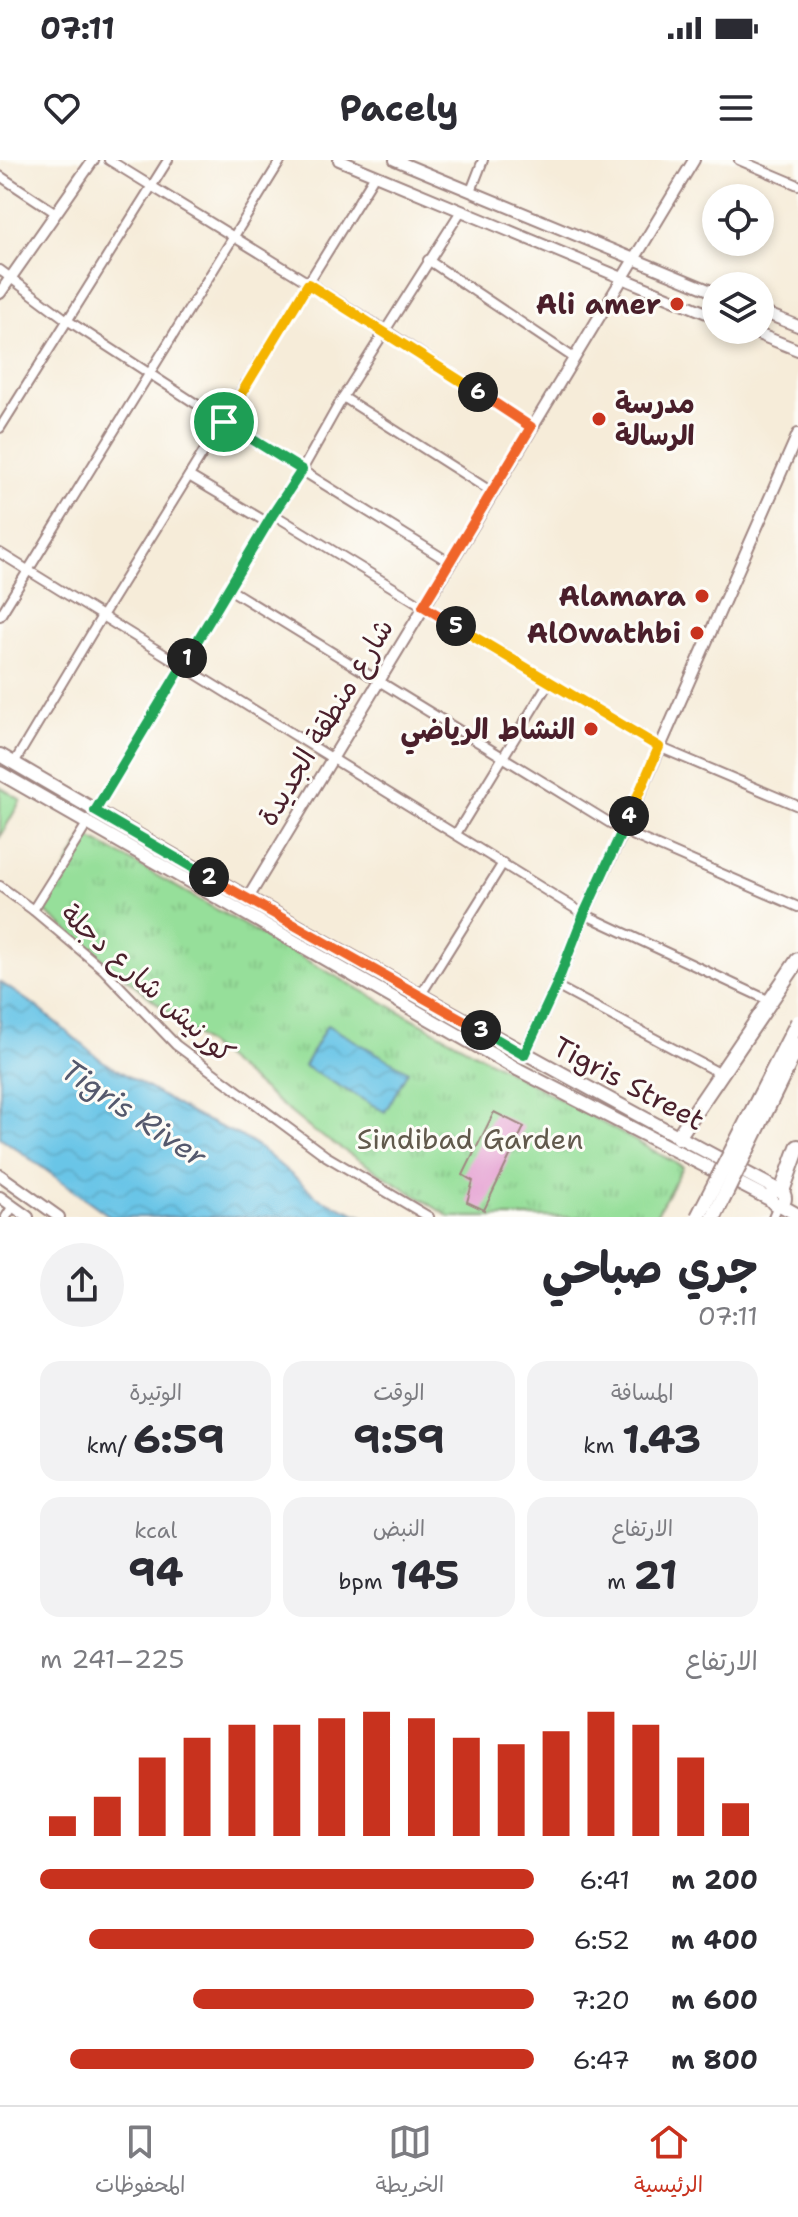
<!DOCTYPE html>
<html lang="ar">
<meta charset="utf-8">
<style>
:root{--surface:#fff;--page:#f2f2f3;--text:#2b2b33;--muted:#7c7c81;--line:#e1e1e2;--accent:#c8321e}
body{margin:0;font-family:"Shantell Sans","Playpen Sans Arabic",sans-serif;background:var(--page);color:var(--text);direction:rtl;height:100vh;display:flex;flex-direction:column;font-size:30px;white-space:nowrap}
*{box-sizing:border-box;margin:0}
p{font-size:26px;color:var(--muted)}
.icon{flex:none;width:44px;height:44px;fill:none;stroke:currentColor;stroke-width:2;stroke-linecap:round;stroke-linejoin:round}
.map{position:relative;height:1057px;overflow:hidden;direction:ltr}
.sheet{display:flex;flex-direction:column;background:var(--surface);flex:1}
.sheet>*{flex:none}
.tools{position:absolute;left:702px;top:24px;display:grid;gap:16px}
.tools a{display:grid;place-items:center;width:72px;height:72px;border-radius:50%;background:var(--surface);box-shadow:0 4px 12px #0003;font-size:40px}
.pin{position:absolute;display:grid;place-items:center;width:68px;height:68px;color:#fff;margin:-34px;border:4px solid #fff;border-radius:50%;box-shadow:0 2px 8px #0007}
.km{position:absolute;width:40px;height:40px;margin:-20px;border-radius:50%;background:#222;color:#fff;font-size:22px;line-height:40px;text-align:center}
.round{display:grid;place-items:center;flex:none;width:84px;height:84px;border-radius:42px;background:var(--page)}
.head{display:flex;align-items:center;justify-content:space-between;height:136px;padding:0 40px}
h1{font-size:44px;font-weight:700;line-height:60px}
.figures{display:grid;grid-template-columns:repeat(3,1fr);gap:12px;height:136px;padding:8px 40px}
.figures div{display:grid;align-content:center;border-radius:20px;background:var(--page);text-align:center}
.figures b{font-size:40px;font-weight:700}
.figures small{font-size:22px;font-weight:400}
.figures p{font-size:22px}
.chart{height:224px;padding:16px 40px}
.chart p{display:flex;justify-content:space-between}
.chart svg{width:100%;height:144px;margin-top:8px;stroke:var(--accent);stroke-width:6}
ul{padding:0 40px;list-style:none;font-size:26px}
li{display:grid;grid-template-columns:128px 96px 1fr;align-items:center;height:60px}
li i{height:20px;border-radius:10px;background:var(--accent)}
.status{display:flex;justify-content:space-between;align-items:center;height:56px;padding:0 40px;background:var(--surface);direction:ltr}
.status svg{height:22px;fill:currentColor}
header{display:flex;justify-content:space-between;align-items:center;height:104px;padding:0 40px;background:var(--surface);font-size:36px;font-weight:700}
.tabs{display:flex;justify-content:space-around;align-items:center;height:112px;border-top:2px solid var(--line);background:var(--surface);font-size:22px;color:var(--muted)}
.tabs a{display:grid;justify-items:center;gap:4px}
.tabs .on{color:var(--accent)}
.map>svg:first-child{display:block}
</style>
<div class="status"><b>07:11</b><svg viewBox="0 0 49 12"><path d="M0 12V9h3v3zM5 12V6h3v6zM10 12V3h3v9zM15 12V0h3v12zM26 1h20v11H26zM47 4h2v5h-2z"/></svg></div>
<header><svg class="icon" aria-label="menu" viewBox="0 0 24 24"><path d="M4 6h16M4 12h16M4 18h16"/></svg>Pacely<svg class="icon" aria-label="heart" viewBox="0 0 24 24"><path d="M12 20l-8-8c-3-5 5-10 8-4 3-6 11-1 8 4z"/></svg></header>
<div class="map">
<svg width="798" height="1057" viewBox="0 0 798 1057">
<defs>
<pattern id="park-tufts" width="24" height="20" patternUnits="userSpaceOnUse" patternTransform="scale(2)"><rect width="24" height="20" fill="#96df9a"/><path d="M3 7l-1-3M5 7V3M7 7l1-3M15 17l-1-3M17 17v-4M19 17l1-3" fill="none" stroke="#83bf85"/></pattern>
<pattern id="water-waves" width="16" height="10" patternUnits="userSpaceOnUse" patternTransform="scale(2)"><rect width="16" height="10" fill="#69c5e7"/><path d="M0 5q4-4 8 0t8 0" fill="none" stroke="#5da9c6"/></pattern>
</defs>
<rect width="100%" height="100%" fill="#fdfcf7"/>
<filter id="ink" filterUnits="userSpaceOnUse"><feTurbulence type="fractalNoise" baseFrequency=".0125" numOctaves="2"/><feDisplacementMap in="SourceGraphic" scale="16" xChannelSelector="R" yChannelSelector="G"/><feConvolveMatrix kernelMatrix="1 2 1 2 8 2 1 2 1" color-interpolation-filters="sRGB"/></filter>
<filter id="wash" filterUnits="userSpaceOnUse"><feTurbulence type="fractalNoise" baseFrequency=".006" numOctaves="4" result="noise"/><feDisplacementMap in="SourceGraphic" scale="32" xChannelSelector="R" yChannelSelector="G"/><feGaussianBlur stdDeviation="1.8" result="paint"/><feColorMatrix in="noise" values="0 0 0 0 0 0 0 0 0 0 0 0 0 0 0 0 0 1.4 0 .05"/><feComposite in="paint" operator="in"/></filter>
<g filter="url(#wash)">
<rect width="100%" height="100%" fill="#f6ecd9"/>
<polygon fill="#96df9a" stroke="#707f62" stroke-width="2" points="0,627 21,640 0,677"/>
<polygon fill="url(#park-tufts)" stroke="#707f62" stroke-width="2" points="85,675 279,785 683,1007 655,1057 450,1057 313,971 42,749"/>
<g fill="url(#water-waves)" stroke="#5a7289" stroke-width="2">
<polygon points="0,822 37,847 101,900 194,955 242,977 261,989 320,1039 364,1057 111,1057 0,977"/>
<polygon points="327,865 408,911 385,952 304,906"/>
</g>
<g id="blocks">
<polygon fill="#e6a5d4" points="494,952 524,967 484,1050 467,1042 473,1021 463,1015"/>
</g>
</g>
<g filter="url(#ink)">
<use href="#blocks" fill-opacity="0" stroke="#a08682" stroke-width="2"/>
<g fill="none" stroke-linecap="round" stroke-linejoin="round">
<defs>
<g id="minor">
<polyline points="109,0 385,170 531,267"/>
<polyline points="739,0 798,25"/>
<polyline points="0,16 56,53"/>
<polyline points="471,31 483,0"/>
<polyline points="428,100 574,198"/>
<polyline points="0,110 67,160 224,262 449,402"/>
<polyline points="343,237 492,332"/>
<polyline points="0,268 168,0"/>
<polyline points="189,316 268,363"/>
<polyline points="273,354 423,446 659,587 798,646"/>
<polyline points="0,393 584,754 770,841"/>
<polyline points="229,429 623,671 798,747"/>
<polyline points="0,456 281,0"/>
<polyline points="14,603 102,456 375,15"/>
<polyline points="95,651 273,354 302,310 343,237 461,51"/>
<polyline points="456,674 549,522"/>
<polyline points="0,726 33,750 104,810 176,885 326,996 429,1057"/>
<polyline points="33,750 87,664"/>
<polyline points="556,826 721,914"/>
<polyline points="420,836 503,703"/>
<polyline points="6,1057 13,1046"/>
<polyline points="773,1057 778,1045"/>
</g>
<g id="tertiary">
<polyline points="339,0 716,157"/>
<polyline points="395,0 716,133"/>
<polyline points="0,133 93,0"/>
<polyline points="760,151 798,166"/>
<polyline points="748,170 798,190"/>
<polyline points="248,738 694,0"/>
<polyline points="524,895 556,826 584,754 623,671 798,274"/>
<polyline points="0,1015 59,1057"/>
<polyline points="0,1037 28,1057"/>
</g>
<g id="secondary">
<path d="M0,595c257,150 515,295 778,435"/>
<polyline points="0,613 519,910 771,1040"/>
<circle cx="778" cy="1038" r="7"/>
<polyline points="780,1045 798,1055"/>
</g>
<g id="primary">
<polyline points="678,977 798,800"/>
<polyline points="782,1031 798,987"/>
</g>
</defs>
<use href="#minor" stroke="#a08682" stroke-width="12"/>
<use href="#tertiary" stroke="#a08682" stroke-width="14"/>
<use href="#secondary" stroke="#a08682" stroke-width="16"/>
<use href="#primary" stroke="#a08682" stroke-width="18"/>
<use href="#minor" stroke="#fff" stroke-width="8"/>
<use href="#tertiary" stroke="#fff" stroke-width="10"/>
<use href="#secondary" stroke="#fff" stroke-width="12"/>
<use href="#primary" stroke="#fff" stroke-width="14"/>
<defs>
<g id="primary-bridge">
<polyline points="698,1057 798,862"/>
<polyline points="714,1057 798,885"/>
</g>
</defs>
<use href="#primary-bridge" stroke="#a08682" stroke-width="18" stroke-linecap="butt"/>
<use href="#primary-bridge" stroke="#fff" stroke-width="14"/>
</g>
</g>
<g fill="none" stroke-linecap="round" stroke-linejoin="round" filter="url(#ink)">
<defs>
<polyline id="split-1" points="187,498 273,354 302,310 224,262"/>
<polyline id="split-2" points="187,498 95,651 209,717"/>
<polyline id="split-3" points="209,717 481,870"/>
<polyline id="split-4" points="481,870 524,895 556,826 584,754 629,656"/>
<polyline id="split-5" points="456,466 659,587 629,656"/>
<polyline id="split-6" points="456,466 423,446 531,267 478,232"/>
<polyline id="split-7" points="224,262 308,124 478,232"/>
</defs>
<use href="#split-1" stroke="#fff" stroke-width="16"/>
<use href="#split-2" stroke="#fff" stroke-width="16"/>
<use href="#split-3" stroke="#fff" stroke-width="16"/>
<use href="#split-4" stroke="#fff" stroke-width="16"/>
<use href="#split-5" stroke="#fff" stroke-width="16"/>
<use href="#split-6" stroke="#fff" stroke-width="16"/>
<use href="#split-7" stroke="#fff" stroke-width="16"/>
<use href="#split-1" stroke="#22a559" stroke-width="10"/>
<use href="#split-2" stroke="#22a559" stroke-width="10"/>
<use href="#split-3" stroke="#f0652b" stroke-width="10"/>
<use href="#split-4" stroke="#22a559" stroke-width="10"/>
<use href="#split-5" stroke="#f5b400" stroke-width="10"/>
<use href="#split-6" stroke="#f0652b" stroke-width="10"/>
<use href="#split-7" stroke="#f5b400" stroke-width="10"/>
</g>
<g fill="#c8321e" stroke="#fdfcf7" stroke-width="3">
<circle cx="677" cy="144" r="8"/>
<circle cx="599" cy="259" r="8"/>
<circle cx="702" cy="436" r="8"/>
<circle cx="697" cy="473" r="8"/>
<circle cx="591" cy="569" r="8"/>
</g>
<g text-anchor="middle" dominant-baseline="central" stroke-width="6" stroke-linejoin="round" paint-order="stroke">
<g font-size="28" font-weight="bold" fill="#4a1f2b" stroke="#fdfcf7" text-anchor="end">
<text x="661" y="144">Ali amer</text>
<text x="615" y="243" text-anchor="start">مدرسة<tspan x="615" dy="32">الرسالة</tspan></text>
<text x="686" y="436">Alamara</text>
<text x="681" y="473">AlOwathbi</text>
<text x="575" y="569">النشاط الرياضي</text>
</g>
<g font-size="28" fill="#4a1f2b" stroke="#fdfcf7">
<text transform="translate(325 562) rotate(-59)">شارع منطقة الجديدة</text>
<text transform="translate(148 823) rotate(42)">كورنيش شارع دجلة</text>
<text transform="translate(629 923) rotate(28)">Tigris Street</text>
</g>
<g font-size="28" fill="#61594c" stroke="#fdfcf7">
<text x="470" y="979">Sindibad Garden</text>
</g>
<g font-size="30" font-style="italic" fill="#55596d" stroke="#fdfcf7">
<text transform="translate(134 953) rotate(34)">Tigris River</text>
</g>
</g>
</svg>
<div class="tools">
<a><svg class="icon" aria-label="locate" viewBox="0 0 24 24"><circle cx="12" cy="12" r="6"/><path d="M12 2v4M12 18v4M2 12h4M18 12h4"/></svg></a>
<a><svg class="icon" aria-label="layers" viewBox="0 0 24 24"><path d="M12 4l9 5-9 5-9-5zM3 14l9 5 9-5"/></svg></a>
</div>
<div class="pin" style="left:224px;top:262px;background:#1e9e55"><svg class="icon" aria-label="arrive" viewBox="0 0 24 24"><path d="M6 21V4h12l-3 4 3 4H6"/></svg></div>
<b class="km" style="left:187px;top:498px">1</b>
<b class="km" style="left:209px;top:717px">2</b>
<b class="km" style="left:481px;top:870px">3</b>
<b class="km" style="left:629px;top:656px">4</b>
<b class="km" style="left:456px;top:466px">5</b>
<b class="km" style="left:478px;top:232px">6</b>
</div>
<section class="sheet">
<div class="head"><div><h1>جري صباحي</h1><p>07:11</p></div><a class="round"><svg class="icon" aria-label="share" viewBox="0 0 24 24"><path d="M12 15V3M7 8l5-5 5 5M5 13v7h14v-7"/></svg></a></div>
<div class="figures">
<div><p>المسافة</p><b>1.43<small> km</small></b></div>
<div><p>الوقت</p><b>9:59</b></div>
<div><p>الوتيرة</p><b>6:59<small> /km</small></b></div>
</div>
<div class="figures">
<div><p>الارتفاع</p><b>21<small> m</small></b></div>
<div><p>النبض</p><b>145<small> bpm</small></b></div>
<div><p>kcal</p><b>94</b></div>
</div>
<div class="chart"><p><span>الارتفاع</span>225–241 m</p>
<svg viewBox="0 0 160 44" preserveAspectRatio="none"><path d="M5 44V38M15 44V32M25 44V20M35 44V14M45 44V10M55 44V10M65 44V8M75 44V6M85 44V8M95 44V14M105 44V16M115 44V12M125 44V6M135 44V10M145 44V20M155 44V34"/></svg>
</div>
<ul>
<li><b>200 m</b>6:41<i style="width:100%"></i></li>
<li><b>400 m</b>6:52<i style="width:90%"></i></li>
<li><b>600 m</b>7:20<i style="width:69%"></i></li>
<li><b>800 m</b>6:47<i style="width:94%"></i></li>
</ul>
</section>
<nav class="tabs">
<a class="on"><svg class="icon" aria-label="home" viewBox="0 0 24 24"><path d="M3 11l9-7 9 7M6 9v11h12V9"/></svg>الرئيسية</a>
<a><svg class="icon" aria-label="map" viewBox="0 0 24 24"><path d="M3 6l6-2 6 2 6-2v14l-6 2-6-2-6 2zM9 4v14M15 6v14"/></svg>الخريطة</a>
<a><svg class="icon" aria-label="saved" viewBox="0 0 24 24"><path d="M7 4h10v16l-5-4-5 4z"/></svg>المحفوظات</a>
</nav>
